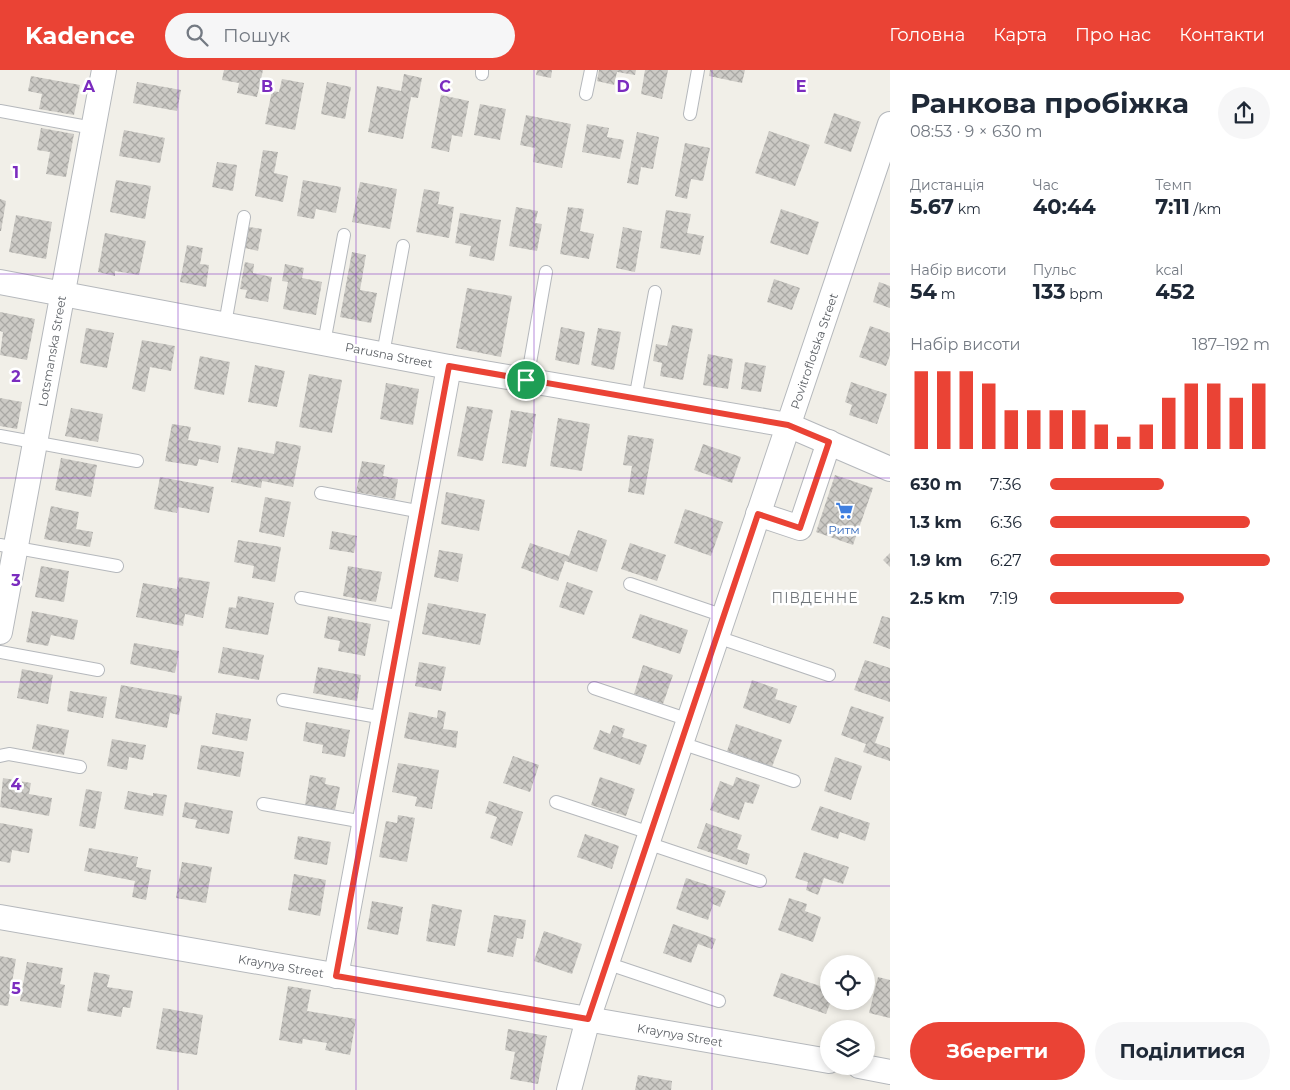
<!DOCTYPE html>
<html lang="uk">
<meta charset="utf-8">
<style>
:root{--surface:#fff;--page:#f6f6f7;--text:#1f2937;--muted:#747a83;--accent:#ea4335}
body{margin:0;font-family:Montserrat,sans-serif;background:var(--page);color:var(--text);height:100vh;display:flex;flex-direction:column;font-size:19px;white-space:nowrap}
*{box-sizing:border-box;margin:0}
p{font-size:16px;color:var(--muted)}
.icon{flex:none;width:28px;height:28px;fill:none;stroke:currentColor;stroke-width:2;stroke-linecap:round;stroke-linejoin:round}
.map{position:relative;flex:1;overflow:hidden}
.details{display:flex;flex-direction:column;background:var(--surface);width:400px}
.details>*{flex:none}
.fabs{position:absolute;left:820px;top:885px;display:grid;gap:10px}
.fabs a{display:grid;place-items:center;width:55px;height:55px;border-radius:50%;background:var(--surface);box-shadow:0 2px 8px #0003;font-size:25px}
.pin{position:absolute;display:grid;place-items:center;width:42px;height:42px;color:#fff;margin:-21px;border:2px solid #fff;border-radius:50%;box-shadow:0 1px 5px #0007}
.round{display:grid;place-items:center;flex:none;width:52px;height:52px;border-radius:26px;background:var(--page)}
.overview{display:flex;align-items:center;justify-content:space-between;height:85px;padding:0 20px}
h1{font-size:28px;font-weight:700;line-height:38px}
.figures{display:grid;grid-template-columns:repeat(3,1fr);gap:8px;height:85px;padding:5px 20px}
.figures div{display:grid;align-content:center}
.figures b{font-size:21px;font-weight:700}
.figures small{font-size:14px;font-weight:400}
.figures p{font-size:14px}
.chart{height:140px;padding:10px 20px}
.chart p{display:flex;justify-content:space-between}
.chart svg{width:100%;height:90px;margin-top:5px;stroke:var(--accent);stroke-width:6}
.button{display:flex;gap:10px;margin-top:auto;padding:10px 20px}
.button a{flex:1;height:58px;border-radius:30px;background:var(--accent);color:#fff;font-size:20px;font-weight:700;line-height:58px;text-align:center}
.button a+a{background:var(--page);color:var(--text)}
ul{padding:0 20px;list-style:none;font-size:16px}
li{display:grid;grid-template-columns:80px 60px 1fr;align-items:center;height:38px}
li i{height:12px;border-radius:6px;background:var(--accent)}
header{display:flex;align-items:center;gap:30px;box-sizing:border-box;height:70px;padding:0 25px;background:var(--accent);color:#fff}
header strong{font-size:24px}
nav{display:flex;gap:28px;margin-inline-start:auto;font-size:18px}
.search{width:350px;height:45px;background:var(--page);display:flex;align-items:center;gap:12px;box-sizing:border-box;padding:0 18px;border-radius:28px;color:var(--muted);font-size:19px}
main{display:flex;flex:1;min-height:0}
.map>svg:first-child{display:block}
</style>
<header>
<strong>Kadence</strong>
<div class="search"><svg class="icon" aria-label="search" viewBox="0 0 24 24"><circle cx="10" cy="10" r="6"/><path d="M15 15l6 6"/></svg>Пошук</div>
<nav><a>Головна</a><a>Карта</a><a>Про нас</a><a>Контакти</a></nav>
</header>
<main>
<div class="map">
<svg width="890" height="1020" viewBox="0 0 890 1020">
<defs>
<pattern id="building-cross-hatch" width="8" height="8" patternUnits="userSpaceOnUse" patternTransform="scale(1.25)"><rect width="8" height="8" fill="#cccac5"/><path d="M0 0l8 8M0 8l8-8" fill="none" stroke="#a9a8a4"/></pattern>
</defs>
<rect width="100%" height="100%" fill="#f1efe8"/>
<g fill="url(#building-cross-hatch)">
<polygon points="224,0 263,0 257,27 237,23 239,13 222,10"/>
<polygon points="537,0 552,0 551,8 536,5"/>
<polygon points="599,0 636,0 635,5 617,2 614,15 597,11"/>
<polygon points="645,0 668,0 662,29 641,24"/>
<polygon points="710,0 745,0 742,13 709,6"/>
<polygon points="404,4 422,8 418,28 411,27 403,69 368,62 377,16 401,21"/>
<polygon points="31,6 80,15 74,45 39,39 42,24 28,21"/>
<polygon points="282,9 304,13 295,60 265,54 272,21 279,22"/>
<polygon points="137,12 181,20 177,41 133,33"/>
<polygon points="327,12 351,17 345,49 321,44"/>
<polygon points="441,25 469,31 462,67 452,65 449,82 431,78"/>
<polygon points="480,34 506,39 500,70 474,65"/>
<polygon points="834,43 861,52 851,82 824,73"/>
<polygon points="526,45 571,54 562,98 533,92 535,78 520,75"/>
<polygon points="587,54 609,58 607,67 624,70 620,89 582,82"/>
<polygon points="41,58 74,64 66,107 46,104 50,82 37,80"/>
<polygon points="124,60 165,68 160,93 119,86"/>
<polygon points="769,61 810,75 795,116 755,103"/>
<polygon points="637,62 659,67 653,99 641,97 638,115 627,113"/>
<polygon points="685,73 710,78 703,111 691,109 687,129 675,126"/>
<polygon points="263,80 278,82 274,103 288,106 283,132 255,126"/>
<polygon points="217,92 237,95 233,121 212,117"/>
<polygon points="116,110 151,116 145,149 110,142"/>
<polygon points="303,110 341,117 336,143 316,139 314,149 297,146"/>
<polygon points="360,112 397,119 390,159 352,152"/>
<polygon points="424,119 440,122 438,134 454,137 449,168 416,162"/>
<polygon points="0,129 6,131 1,161 0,161"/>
<polygon points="516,137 538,141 535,153 542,154 537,181 509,176"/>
<polygon points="568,137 584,139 580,161 594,164 589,189 560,184"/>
<polygon points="781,139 819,152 808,185 770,173"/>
<polygon points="666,140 691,144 687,163 704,166 700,185 660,178"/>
<polygon points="460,143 501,150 494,191 469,186 471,176 455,173"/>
<polygon points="16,145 52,152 46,189 9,182"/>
<polygon points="249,157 262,159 258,181 245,178"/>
<polygon points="623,157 642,161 635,202 616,198"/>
<polygon points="105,163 146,171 139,205 115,201 115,206 98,202"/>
<polygon points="187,175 203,178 200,194 209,195 206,217 180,212"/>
<polygon points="352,182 366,185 360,220 377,223 371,253 340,247"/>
<polygon points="245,192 254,194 253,203 272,207 268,232 245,228 247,220 240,219"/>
<polygon points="285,194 304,198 302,208 322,212 316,245 283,239 288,212 282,211"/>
<polygon points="774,209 800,218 792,240 767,232"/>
<polygon points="879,212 890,216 890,238 873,232"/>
<polygon points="467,218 512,226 501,287 456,278"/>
<polygon points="0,242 35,249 27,290 0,285 3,262 0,261"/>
<polygon points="672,255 693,259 683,310 660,306 662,293 653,291 656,274 667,276"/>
<polygon points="870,256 890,263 890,285 886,296 859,287"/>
<polygon points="561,257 585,262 579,295 555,290"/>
<polygon points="86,258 114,263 107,298 80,293"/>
<polygon points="598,258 621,262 614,300 591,295"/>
<polygon points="142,270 175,276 171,301 150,297 145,322 132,319"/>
<polygon points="708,284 733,289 728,319 703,315"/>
<polygon points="200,286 230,292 224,325 194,319"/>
<polygon points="745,292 766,296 761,322 741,319"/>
<polygon points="255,295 285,301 277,337 248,332"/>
<polygon points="309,304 342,310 332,363 299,357"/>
<polygon points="851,312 887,324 877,354 849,345 852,335 845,332"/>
<polygon points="386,313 419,319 413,355 380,349"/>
<polygon points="0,328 22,332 17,359 0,356"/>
<polygon points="467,336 493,340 483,391 457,386"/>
<polygon points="71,338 103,344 98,372 65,366"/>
<polygon points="511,340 536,344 526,397 502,393"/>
<polygon points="558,348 590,354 582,401 550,396"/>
<polygon points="172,354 191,357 188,370 221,376 218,393 199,389 197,396 165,391"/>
<polygon points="628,365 654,369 644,425 628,422 632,396 623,395"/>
<polygon points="276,371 301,376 293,417 262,411 261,418 231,412 238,377 274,384"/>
<polygon points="703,374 741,387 732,413 694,400"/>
<polygon points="61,388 97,395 91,427 55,420"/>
<polygon points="362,391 385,395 383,406 398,409 395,429 356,422"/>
<polygon points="835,405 873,418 853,475 816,462"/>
<polygon points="160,407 214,417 209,443 178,437 177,443 154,439"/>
<polygon points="446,422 485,430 479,461 441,454"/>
<polygon points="265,427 291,432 284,467 259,462"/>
<polygon points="51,436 79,442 76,459 93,462 90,477 44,469"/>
<polygon points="685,439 723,452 711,486 674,473"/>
<polygon points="578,460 607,470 597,502 565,491 558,511 521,498 530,473 569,486"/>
<polygon points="332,461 357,466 354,483 329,479"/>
<polygon points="238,470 281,477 275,512 252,508 254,496 234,492"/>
<polygon points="630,473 666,485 657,511 621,499"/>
<polygon points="439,480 463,484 458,512 434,507"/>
<polygon points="890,483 890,497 883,490"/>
<polygon points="41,496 69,501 64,532 35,527"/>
<polygon points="348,496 382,502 376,532 343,526"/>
<polygon points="179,507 210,512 203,548 185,544 183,556 136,547 143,513 177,519"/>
<polygon points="567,512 593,521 584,545 559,537"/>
<polygon points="238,526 274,533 268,565 225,558 229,537 236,538"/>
<polygon points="428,533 486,544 480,575 422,564"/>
<polygon points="32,541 78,550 74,570 51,565 48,576 26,572"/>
<polygon points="640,544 688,560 680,584 632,568"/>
<polygon points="328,546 371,554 365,586 338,581 340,571 324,568"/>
<polygon points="882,546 890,548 890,579 873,573"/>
<polygon points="134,573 179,581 175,603 130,594"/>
<polygon points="223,577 264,585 259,610 218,603"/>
<polygon points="865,590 890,598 890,632 854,620"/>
<polygon points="419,592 446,597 441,621 415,616"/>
<polygon points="643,595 673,605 663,634 634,624"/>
<polygon points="318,597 361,605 357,631 313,623"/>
<polygon points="22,599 53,605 48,634 17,628"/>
<polygon points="752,610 778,619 775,629 797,636 790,654 743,638"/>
<polygon points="121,615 182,626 179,645 170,643 167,658 115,648"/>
<polygon points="70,621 107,627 103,648 67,641"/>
<polygon points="851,636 884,647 875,673 890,678 890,691 863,682 866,674 841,665"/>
<polygon points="438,640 446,642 443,659 458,661 456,678 404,668 409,642 437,648"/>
<polygon points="216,643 251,649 247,671 212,664"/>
<polygon points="306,652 350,660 345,687 322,683 323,675 303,671"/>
<polygon points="37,654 69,660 64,685 32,679"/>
<polygon points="736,654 782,670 772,697 727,681"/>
<polygon points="613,655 625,659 622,667 647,675 640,695 593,679 600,660 610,664"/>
<polygon points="112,669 146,675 143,690 129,687 127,700 107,696"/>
<polygon points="201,675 244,682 240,707 197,699"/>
<polygon points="513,686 539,695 530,722 503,713"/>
<polygon points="835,687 862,696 851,730 824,721"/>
<polygon points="398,693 439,700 432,739 415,736 417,727 392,722"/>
<polygon points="310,705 326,708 325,714 340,717 335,740 305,735"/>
<polygon points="600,707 635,719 626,746 591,735"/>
<polygon points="736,707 760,715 753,734 745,732 739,750 710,740 720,711 733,716"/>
<polygon points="3,708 31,713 29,724 52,728 49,746 0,737"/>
<polygon points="86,719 102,722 95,759 79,756"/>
<polygon points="128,721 153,726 153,723 167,725 163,746 124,739"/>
<polygon points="489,731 523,742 512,776 490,768 497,747 485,743"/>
<polygon points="185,732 233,741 229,764 195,758 197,750 182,747"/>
<polygon points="820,736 870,753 865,771 840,762 838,769 811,760"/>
<polygon points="398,745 415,748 407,792 379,787 386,751 397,753"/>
<polygon points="0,753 33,759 29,783 12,780 10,793 0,791"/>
<polygon points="706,753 742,765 737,779 750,784 747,795 697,778"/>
<polygon points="585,764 619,776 612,799 577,787"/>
<polygon points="298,766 331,772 327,795 294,789"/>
<polygon points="89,778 138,787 136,797 151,800 146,830 132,827 135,811 84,801"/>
<polygon points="804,782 849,797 843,814 824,808 818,825 806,820 808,812 795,808"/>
<polygon points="182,792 212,797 206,833 176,828"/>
<polygon points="294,804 326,810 320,846 288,840"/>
<polygon points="686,808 726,821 720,837 713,834 708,850 676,839"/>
<polygon points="789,828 807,834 805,841 821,847 813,872 778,860"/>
<polygon points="372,831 403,837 398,865 367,859"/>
<polygon points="432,834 462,840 455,876 426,871"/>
<polygon points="494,845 526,850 523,869 517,868 513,887 487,882"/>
<polygon points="673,854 716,869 712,879 698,874 691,893 663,883"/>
<polygon points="544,861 582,874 572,904 534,891"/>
<polygon points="0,886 16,889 8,936 0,935"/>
<polygon points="27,892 63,898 60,914 65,915 61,938 20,931"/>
<polygon points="94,902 110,905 107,917 133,921 130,938 123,937 121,947 87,941"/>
<polygon points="781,903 829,919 829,931 831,931 826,944 773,926"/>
<polygon points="878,907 890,910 890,948 869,943"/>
<polygon points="288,916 311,920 307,941 356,949 350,985 325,980 327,973 303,969 302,974 279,970"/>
<polygon points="163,938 203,945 197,985 156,979"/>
<polygon points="508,959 547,966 538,1014 510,1009 515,982 505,980"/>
<polygon points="638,1005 672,1011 671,1020 635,1020"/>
</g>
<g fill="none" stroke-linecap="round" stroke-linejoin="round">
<defs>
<g id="lane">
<polyline points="482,4 482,0"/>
<polyline points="586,24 591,0"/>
<polyline points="0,41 93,58"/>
<polyline points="690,44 698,0"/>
<polyline points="225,254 244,147"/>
<polyline points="324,273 344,165"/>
<polyline points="383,284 403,176"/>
<polyline points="527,310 546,202"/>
<polyline points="635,329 655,222"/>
<polyline points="0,366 137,391"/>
<polyline points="321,423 422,442"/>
<polyline points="0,475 117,496"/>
<polyline points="630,514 724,546"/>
<polyline points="301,528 402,547"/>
<polyline points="717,567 829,605"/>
<polyline points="0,582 98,600"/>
<polyline points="594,618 689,650"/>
<polyline points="283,630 384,648"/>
<polyline points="681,673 794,711"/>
<polyline points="0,686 9,684 80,697"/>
<polyline points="556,732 650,763"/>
<polyline points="263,734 364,752"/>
<polyline points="647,773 760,811"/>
<polyline points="606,893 719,931"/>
</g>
<g id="street">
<polyline points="0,212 449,297 788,355 890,399"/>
<polyline points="758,444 800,458 829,372"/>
<polyline points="0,562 104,0"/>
<polyline points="0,847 829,991"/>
<polyline points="336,906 449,297"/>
<polyline points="859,996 890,1002"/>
<polyline points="569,1020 588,949 890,54"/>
</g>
</defs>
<use href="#lane" stroke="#b5b8bc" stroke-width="14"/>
<use href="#street" stroke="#b5b8bc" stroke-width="26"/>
<use href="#lane" stroke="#fff" stroke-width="12"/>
<use href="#street" stroke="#fff" stroke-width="24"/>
</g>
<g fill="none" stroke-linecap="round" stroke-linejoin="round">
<defs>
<polygon id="route" points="449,296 788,355 829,372 800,458 758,444 588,949 336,906"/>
</defs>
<use href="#route" stroke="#fff" stroke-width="10"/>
<use href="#route" stroke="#ea4335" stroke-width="6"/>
</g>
<path fill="none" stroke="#7b2cbf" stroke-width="1" stroke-opacity="0.55" d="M178,0v1020M356,0v1020M534,0v1020M712,0v1020M0,204h890M0,408h890M0,612h890M0,816h890"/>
<defs>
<symbol id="supermarket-bare" viewBox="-9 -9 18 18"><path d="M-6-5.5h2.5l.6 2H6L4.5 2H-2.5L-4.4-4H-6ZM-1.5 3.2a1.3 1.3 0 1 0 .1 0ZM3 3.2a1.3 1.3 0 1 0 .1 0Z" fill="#3f7fe0" stroke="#fff" stroke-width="2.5" paint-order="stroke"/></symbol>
</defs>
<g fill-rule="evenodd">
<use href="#supermarket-bare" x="832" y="428" width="25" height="25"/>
</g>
<g text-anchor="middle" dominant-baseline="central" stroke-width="5" stroke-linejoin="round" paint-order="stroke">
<g font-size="12" fill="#5f6368" stroke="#fff">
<text transform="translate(52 281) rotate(-80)">Lotsmanska Street</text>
<text transform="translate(814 281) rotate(-71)">Povitroflotska Street</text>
<text transform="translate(389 285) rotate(11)">Parusna Street</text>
<text transform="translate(281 896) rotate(10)">Kraynya Street</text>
<text transform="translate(680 965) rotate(10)">Kraynya Street</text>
</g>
<g font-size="12" fill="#366cbe" stroke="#fff">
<text x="844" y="459">Ритм</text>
</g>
<g font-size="14" letter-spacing="1" fill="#70757a" stroke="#fff">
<text x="815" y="528">ПІВДЕННЕ</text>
</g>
</g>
<g font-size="16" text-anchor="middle" font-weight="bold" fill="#7b2cbf" stroke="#fff" stroke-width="5" stroke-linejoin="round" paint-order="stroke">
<text x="89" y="22">A</text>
<text x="267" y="22">B</text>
<text x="445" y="22">C</text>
<text x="623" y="22">D</text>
<text x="801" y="22">E</text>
<text x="16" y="108">1</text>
<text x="16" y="312">2</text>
<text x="16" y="516">3</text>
<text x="16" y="720">4</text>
<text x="16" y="924">5</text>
</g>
</svg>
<div class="fabs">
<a><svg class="icon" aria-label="locate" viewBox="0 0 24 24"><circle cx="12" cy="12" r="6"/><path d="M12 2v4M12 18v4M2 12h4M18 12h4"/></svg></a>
<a><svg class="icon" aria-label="layers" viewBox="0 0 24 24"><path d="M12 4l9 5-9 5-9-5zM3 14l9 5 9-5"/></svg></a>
</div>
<div class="pin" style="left:526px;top:310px;background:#1e9e55"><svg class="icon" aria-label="arrive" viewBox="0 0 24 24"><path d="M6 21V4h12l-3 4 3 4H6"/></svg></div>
</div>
<section class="details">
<div class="overview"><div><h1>Ранкова пробіжка</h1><p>08:53 · 9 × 630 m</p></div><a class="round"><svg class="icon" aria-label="share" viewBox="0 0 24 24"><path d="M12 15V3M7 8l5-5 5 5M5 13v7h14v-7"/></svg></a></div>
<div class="figures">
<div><p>Дистанція</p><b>5.67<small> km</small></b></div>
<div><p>Час</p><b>40:44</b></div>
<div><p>Темп</p><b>7:11<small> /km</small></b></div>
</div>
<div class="figures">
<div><p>Набір висоти</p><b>54<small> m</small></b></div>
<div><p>Пульс</p><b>133<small> bpm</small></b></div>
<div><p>kcal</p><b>452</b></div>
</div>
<div class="chart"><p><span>Набір висоти</span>187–192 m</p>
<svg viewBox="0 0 160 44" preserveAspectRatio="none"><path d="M5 44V6M15 44V6M25 44V6M35 44V12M45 44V25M55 44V25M65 44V25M75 44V25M85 44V32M95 44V38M105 44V32M115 44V19M125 44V12M135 44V12M145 44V19M155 44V12"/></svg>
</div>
<ul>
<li><b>630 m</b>7:36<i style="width:52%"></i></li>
<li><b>1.3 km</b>6:36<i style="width:91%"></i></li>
<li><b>1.9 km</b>6:27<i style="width:100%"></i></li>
<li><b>2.5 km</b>7:19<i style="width:61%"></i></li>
</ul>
<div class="button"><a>Зберегти</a><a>Поділитися</a></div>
</section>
</main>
